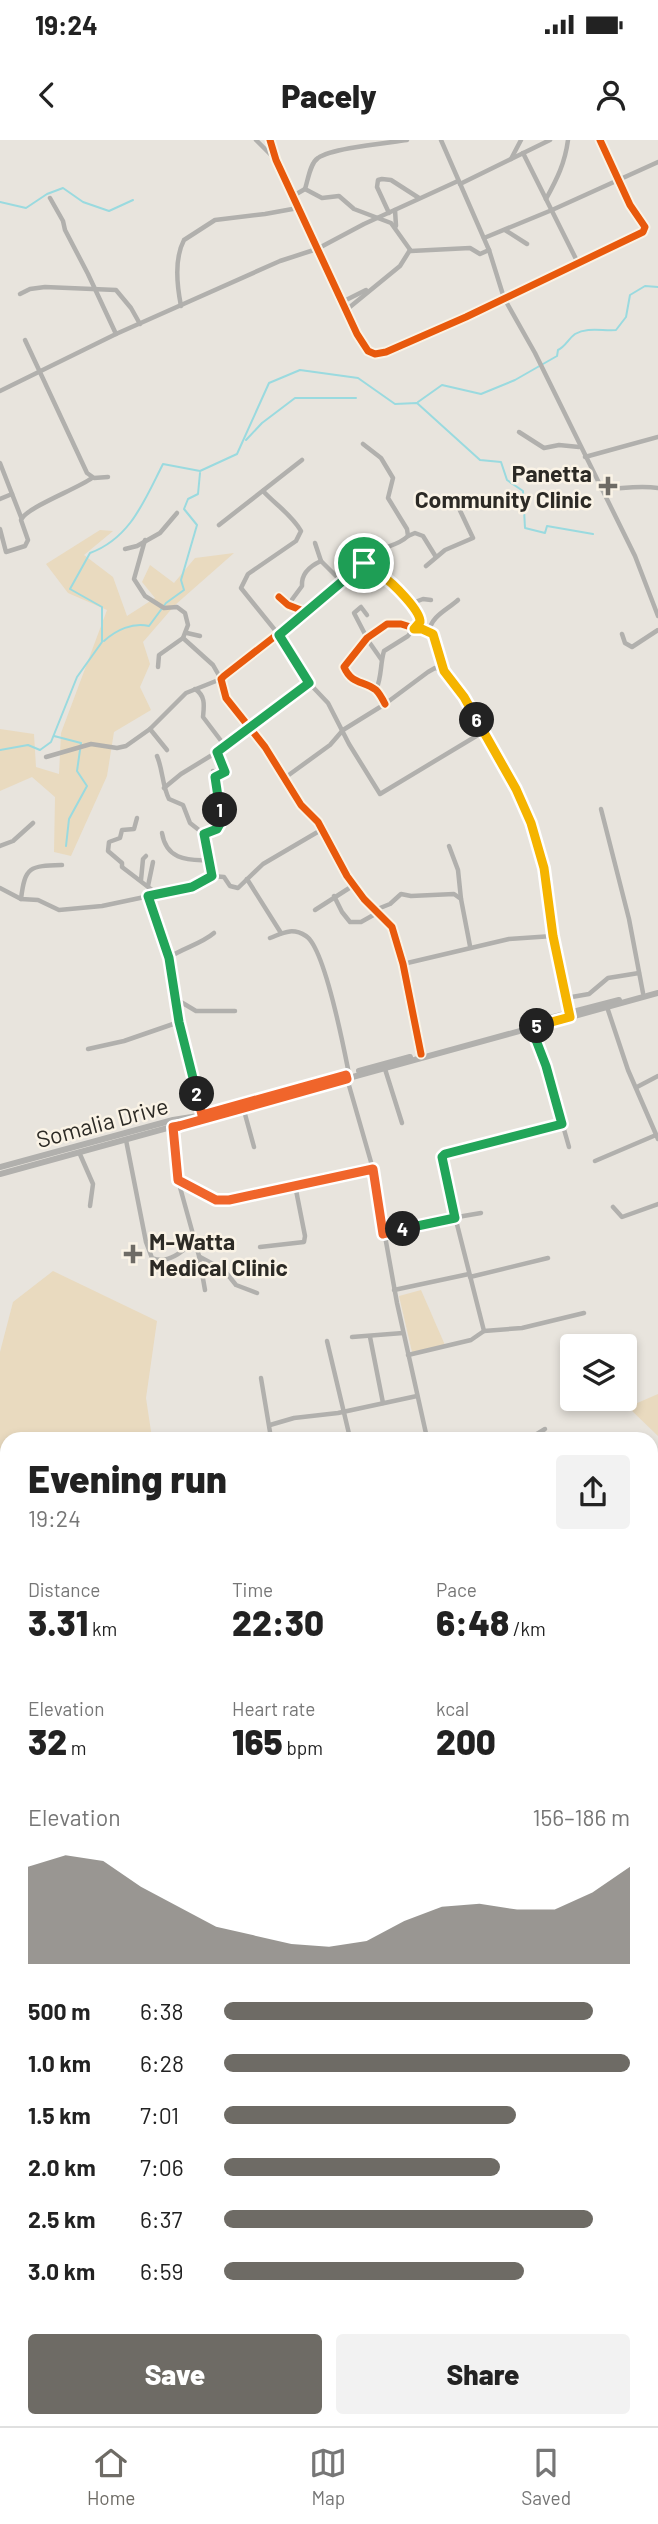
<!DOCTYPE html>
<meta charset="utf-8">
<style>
:root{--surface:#fff;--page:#f2f2f2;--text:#222;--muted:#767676;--line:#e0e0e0;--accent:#6e6b65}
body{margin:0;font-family:Barlow,sans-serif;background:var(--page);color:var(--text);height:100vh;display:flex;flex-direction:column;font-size:26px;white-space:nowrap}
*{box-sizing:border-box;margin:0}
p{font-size:23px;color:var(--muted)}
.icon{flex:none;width:38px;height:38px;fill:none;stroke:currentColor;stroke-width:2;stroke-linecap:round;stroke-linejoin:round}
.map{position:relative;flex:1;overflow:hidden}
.side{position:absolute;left:0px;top:1292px;width:658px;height:996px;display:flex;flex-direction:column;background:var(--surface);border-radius:21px 21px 0 0;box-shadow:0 4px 10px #0003}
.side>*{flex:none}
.controls{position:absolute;left:560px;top:1194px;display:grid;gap:14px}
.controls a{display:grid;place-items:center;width:77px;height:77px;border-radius:7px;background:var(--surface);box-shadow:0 4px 10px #0003;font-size:35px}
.pin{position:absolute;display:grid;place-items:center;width:60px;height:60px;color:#fff;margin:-30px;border:4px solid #fff;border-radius:50%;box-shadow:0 2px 7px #0007}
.km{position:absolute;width:35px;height:35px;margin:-18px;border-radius:50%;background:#222;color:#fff;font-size:19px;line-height:35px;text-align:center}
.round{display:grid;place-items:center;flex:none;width:74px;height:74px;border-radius:7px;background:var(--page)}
.overview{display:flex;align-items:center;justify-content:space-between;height:119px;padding:0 28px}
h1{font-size:38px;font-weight:800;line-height:52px}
.metrics{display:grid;grid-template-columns:repeat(3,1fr);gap:10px;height:119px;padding:7px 28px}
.metrics div{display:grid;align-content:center}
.metrics b{font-size:35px;font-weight:800}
.metrics small{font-size:19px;font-weight:400}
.metrics p{font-size:19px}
.chart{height:196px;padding:14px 28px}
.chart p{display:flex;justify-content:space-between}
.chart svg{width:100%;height:126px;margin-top:7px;fill:var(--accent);opacity:.7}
.primary-button{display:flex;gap:14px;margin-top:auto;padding:14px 28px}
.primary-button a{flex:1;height:80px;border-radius:7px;background:var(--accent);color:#fff;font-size:28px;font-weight:800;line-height:80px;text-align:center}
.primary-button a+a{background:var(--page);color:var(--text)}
ul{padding:0 28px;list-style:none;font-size:23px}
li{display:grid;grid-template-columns:112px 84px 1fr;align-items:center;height:52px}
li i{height:18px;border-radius:9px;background:var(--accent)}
.status{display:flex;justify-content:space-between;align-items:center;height:49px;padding:0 35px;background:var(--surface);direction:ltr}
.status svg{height:19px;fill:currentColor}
header{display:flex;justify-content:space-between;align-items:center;height:91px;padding:0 28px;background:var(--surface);font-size:32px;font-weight:800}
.dock{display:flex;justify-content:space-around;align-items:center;height:98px;border-top:2px solid var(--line);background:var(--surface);font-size:19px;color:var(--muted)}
.dock a{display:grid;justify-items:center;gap:4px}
.dock .on{color:var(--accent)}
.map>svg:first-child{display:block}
</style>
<div class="status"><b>19:24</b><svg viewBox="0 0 49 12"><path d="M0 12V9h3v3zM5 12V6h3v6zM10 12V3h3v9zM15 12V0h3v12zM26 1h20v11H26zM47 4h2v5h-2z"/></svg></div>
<header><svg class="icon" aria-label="back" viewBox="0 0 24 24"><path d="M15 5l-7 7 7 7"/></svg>Pacely<svg class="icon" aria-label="person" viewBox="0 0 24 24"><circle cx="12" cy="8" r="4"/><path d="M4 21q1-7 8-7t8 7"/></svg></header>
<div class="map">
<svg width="658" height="2286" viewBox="0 0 658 2286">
<rect width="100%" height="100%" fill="#e8e4dd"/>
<g fill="#e9dabf">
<polygon points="100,390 113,391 84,415 113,437 127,476 155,458 142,442 150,425 174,443 195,418 234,413 175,465 143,502 150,524 140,547 151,570 114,592 107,636 71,716 54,712 55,657 32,637 0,651 0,589 34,594 36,627 59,634 61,593 107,470 68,453 46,424"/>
<polygon points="53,1131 157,1181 146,1258 152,1298 7,1298 7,1329 0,1308 0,1212 13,1162"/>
<polygon points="421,1150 445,1205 412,1212 399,1156"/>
<polygon points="658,1254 658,1296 628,1267"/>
<polygon points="7,1442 7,2022 0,2021 0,1450"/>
<polygon points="651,1984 658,1989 658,2286 434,2286 435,2280 651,2280"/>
<polygon points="0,2203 7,2209 7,2280 105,2280 111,2286 0,2286"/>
</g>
<g fill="#9adadf">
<polygon points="7,1462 7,1538 0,1526 0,1473"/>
<polygon points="7,1848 7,1866 3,1871 7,1874 7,1902 0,1896 0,1850"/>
</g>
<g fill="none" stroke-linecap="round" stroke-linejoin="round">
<g stroke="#9adadf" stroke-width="2">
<polyline points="0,62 26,68 47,54 63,48 83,62 109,71 133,60"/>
<path d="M418,262l24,-17 39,9 34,-14 42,-24 1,-6c8,-4 10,-11 17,-16 12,-7 27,-3 41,-4l10,-13 4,-22 15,-9 13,1"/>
<polyline points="246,300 262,283 295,258 356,258"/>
<path d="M104,501c12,-11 29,-19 45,-15l17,-23 18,-13 -3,-10 16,-55 -13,-16 4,-10 10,-5 2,-21"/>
<polyline points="54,596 81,603 77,631 87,646 69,679 66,706"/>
<path d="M0,610l28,-5 12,5 11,-8 26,-65 25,-35v-35l-32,-18 20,-36c41,-15 55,-54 73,-89l37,7 37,-17 32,-71 31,-13 58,8 37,26 22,-1 63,57 21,2 6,18 16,11 2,37 20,5 2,-7 46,8"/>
</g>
<g stroke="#b1b0ad" stroke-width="4.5">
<polyline points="256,0 275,19"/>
<polyline points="270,0 276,20 357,194 368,211 375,214 386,212 466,177 643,92 645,87 630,65 600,0"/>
<polyline points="441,0 489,110 504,158 535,213 635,416 658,476"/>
<polyline points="523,13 578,123"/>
<polyline points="511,19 521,0"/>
<polyline points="460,44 550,0"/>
<path d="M305,49c3,-9 5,-26 13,-31 14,-10 70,-15 89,-18"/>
<polyline points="293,56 305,49 322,58 339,56 354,69 391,83 411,111 470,108 480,114 489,110"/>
<polyline points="50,58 63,81 65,90 88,134 116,194"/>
<path d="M546,59c11,-20 19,-36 22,-59"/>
<polyline points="395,70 396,86"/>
<polyline points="389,73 377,47 378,40 382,39 391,40 419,58"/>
<polyline points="505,90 527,104"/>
<polyline points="484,98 552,70 658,22"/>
<polyline points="20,154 30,149 45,147 116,150 131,168 140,184"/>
<polyline points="342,162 366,150"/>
<path d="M181,166c-4,-20 -7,-47 3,-66l31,-20 50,-6 33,-6"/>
<polyline points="345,171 400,126 410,110"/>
<polyline points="25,200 87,333 94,338 108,337"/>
<polyline points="0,251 116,194 280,121 317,109 364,84 458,41"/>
<polyline points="519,292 544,308 559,305 579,307"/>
<polyline points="585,317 658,297"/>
<polyline points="0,323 21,377"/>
<path d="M601,349c20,0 37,-4 57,-1"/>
<path d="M263,351c13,14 29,24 38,40l-5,10 -48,33 -7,14 38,47 30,48 19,20 21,41 31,50 103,-62"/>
<polyline points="0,359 12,354"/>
<polyline points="219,385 302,320"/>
<path d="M0,389l6,23 19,-6 3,-6 -7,-20c4,-12 56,-31 71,-42"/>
<polyline points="408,396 415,393 423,396 436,417"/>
<polyline points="145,400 134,439 145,456 164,468 177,467 185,473 188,485 183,498"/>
<path d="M354,401l12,28 16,7 16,12 23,30 -13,18 -24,15c-4,13 -2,26 -8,39"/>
<polyline points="315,403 321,421 342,442"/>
<polyline points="125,409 137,406 160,393 177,373"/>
<polyline points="426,426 445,410 473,398 456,362"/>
<polyline points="279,457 288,465 306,472 224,536 221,539 226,558 265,607 301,665 318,682 347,736 364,759 392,787 403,824 421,914"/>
<polyline points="410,464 423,459 431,460"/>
<path d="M288,465l14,-19c-1,-13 8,-20 19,-25"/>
<path d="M306,472l67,-59c12,-7 25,-7 35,-17l-1,-7 -19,-31 5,-20 -12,-20 -18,-14"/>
<polyline points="367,475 361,467 354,473 367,498"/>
<path d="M429,492c2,-16 18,-22 29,-32"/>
<polyline points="187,493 200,496"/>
<polyline points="622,494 625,503 632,507 658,490"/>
<polyline points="367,499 381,519"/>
<polyline points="158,527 159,515 183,498 213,525 221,539 186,553 150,589 167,610"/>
<path d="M195,549c11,7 9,17 8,28l22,29"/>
<path d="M385,564c-2,-4 -6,-11 -9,-14 -13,-10 -24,-5 -32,-23l23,-29 20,-14h14l32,10 11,37 20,26 52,92 15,34 13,45 9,68 16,77"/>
<path d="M157,616c6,14 5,29 12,43l14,6 7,18 14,11 8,42"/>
<polyline points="46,617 91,604 117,608 126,606 150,589"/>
<polyline points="215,637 225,632 217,612"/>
<polyline points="286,637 330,605 343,590 385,564 428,532 435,528 443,530"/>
<polyline points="164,648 181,634 217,612 309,543"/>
<polyline points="601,669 629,779 643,853"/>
<polyline points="137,678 134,689 122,690 120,698 109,702 108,711 122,723 122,727 156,753"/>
<path d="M162,693c4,25 23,28 46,27"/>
<polyline points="204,694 217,689 222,680 213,631"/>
<polyline points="0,706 13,701 33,683"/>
<polyline points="449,706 458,730 461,759"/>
<polyline points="247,739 281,793"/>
<polyline points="141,740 143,719 146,716"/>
<polyline points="148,746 153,722"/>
<polyline points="0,748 21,759 38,760 59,770 102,766 192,747 212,736 224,737 230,746 238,748 263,724 321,690"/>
<polyline points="148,756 168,818 179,882 202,975"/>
<polyline points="334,756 342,772 350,782 361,782 377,773"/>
<path d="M21,759c4,-33 9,-33 41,-34"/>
<polyline points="315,770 354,745"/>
<polyline points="375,770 390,764 401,754 411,756 454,754 461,759 470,806"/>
<path d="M270,798c13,-5 22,-11 36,-2 19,12 38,113 43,138"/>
<path d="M168,818c15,-10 33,-14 46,-25"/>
<polyline points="403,824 509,799 553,796"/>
<polyline points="566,858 589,854 608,838 639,833"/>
<polyline points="176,859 196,871 235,871"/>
<polyline points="607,867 628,930 658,999"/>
<polyline points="531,888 546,926 569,1007"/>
<polyline points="88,909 124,901 179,882"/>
<polyline points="385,929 402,983"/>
<polyline points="346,935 373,1029 397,1163 427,1298"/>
<polyline points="637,947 658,936"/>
<polyline points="243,967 254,1007"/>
<polyline points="173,987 178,1040 199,1116 205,1150"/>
<path d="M126,1000l20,102 6,16c16,7 31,-7 42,-17"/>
<polyline points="79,1012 93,1044 90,1066"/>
<polyline points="595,1021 656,995"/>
<polyline points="178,1040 216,1061 229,1060 373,1029"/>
<polyline points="613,1067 622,1077 658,1064"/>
<polyline points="383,1094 434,1081 481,1073"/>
<polyline points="260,1107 304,1102 305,1096 295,1045"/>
<polyline points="200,1117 224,1130 236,1145 257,1153"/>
<polyline points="470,1137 548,1118"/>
<polyline points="394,1150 469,1134"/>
<polyline points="484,1191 443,1029 442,1017 445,1014 562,984"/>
<polyline points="352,1197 403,1193"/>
<polyline points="370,1197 383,1263"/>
<polyline points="327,1201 350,1298"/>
<polyline points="408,1215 471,1200 484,1191 522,1188 584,1173"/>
<polyline points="261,1238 271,1298"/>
<polyline points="270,1285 294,1278 338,1273 417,1256"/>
<polyline points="526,1298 532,1297 545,1289"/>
<polyline points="651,1393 658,1396"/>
<polyline points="651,1480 658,1478"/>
<polyline points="651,1523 658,1528"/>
<polyline points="651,1767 658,1770"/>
<polyline points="651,1846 658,1838"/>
<polyline points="651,1857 658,1863"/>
</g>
<g stroke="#b1b0ad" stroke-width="6">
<polyline points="542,880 619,860"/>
<polyline points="359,931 410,917"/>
<polyline points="0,1027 173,980 204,975"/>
<polyline points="0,1034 658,853"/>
</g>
<defs>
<g id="cycleway">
<polyline points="270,0 276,20 357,194 368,211 375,214 386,212 466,177 643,92 645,87 630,65 600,0"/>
<polyline points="279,457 288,465 306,472 224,536 221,539 226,558 265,607 301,665 318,682 347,736 364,759 392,787 403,824 421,914"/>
<path d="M385,564c-2,-4 -6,-11 -9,-14 -13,-10 -24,-5 -32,-23l23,-29 20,-14h14l32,10 11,37 20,26 52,92 15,34 13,45 9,68 17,81"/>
</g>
</defs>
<use href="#cycleway" stroke="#faf3e6" stroke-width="11"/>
<use href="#cycleway" stroke="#e8590c" stroke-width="7"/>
</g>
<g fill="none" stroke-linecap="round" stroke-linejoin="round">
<defs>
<polyline id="split-1" points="220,670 215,637 225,632 217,612 309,543 279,495 364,423"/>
<polyline id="split-2" points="197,954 179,882 169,818 148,756 192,747 212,736 204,694 217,689 222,680 220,670"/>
<polyline id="split-3" points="179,986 347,939 346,935 202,975 197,954"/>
<polyline id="split-4" points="179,986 173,987 178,1040 216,1060 229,1060 373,1029 383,1094 403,1089"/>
<polyline id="split-5" points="403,1089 455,1078 442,1017 445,1014 562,984 546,926 531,887 537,886"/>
<polyline id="split-6" points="477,580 516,649 531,683 544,728 553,796 570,877 537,886"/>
<path id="split-7" d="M364,423l7,10c3,2 7,2 11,3 10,6 39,35 38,46l-6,7h8l11,5 11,37 20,26 13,23"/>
</defs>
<use href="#split-1" stroke="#fff" stroke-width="14"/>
<use href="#split-2" stroke="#fff" stroke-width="14"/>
<use href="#split-3" stroke="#fff" stroke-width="14"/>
<use href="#split-4" stroke="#fff" stroke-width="14"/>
<use href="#split-5" stroke="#fff" stroke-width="14"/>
<use href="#split-6" stroke="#fff" stroke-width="14"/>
<use href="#split-7" stroke="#fff" stroke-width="14"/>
<use href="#split-1" stroke="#22a559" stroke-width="9"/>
<use href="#split-2" stroke="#22a559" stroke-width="9"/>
<use href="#split-3" stroke="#f0652b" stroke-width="9"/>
<use href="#split-4" stroke="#f0652b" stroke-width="9"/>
<use href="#split-5" stroke="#22a559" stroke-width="9"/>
<use href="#split-6" stroke="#f5b400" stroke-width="9"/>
<use href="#split-7" stroke="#f5b400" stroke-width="9"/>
</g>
<g fill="#6e6b65" stroke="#faf3e6" stroke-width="2.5">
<path d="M604.5 335.5h7v7h7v7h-7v7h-7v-7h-7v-7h7z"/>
<path d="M129.5 1103.5h7v7h7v7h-7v7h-7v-7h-7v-7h7z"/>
</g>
<g text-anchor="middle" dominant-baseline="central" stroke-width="5" stroke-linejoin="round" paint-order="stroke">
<g font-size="23" font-weight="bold" fill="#2c2a25" stroke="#faf3e6" text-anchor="end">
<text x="592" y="333">Panetta<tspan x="592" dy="26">Community Clinic</tspan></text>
<text x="149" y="1101" text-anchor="start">M-Watta<tspan x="149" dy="26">Medical Clinic</tspan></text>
</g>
<g font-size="23" fill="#2c2a25" stroke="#faf3e6">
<text transform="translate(102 982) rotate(-15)">Somalia Drive</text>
</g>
</g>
</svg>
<div class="controls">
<a><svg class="icon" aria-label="layers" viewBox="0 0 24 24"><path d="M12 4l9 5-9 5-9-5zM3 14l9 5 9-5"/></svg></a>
</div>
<div class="pin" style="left:364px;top:423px;background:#1e9e55"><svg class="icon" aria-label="arrive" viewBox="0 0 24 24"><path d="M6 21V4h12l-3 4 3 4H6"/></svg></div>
<b class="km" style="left:220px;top:670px">1</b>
<b class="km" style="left:197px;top:954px">2</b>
<b class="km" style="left:403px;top:1089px">4</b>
<b class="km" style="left:537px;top:886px">5</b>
<b class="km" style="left:477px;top:580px">6</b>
<section class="side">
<div class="overview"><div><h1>Evening run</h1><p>19:24</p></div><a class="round"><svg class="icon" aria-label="share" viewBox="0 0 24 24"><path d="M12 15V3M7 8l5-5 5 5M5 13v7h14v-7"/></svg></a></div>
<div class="metrics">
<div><p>Distance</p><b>3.31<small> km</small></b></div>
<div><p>Time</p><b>22:30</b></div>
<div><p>Pace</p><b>6:48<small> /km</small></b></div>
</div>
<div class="metrics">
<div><p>Elevation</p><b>32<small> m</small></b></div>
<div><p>Heart rate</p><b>165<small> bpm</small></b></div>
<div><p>kcal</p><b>200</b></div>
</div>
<div class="chart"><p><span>Elevation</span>156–186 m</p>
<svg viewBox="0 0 160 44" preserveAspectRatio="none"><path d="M0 44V10L10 6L20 8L30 17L40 24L50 31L60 34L70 37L80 38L90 36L100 29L110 24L120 23L130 25L140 25L150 19L160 10V44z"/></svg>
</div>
<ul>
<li><b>500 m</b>6:38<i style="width:91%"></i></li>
<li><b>1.0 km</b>6:28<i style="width:100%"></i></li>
<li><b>1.5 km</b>7:01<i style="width:72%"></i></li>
<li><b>2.0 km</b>7:06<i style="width:68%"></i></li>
<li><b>2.5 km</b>6:37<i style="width:91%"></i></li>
<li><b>3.0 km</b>6:59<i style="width:74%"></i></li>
</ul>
<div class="primary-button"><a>Save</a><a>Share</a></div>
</section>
</div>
<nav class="dock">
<a class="on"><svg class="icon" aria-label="home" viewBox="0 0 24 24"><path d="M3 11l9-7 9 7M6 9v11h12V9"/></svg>Home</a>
<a><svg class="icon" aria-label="map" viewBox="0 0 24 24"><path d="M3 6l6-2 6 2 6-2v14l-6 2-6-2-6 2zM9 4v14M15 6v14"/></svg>Map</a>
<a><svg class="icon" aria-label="saved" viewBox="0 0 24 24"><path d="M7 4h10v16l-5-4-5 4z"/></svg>Saved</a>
</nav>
